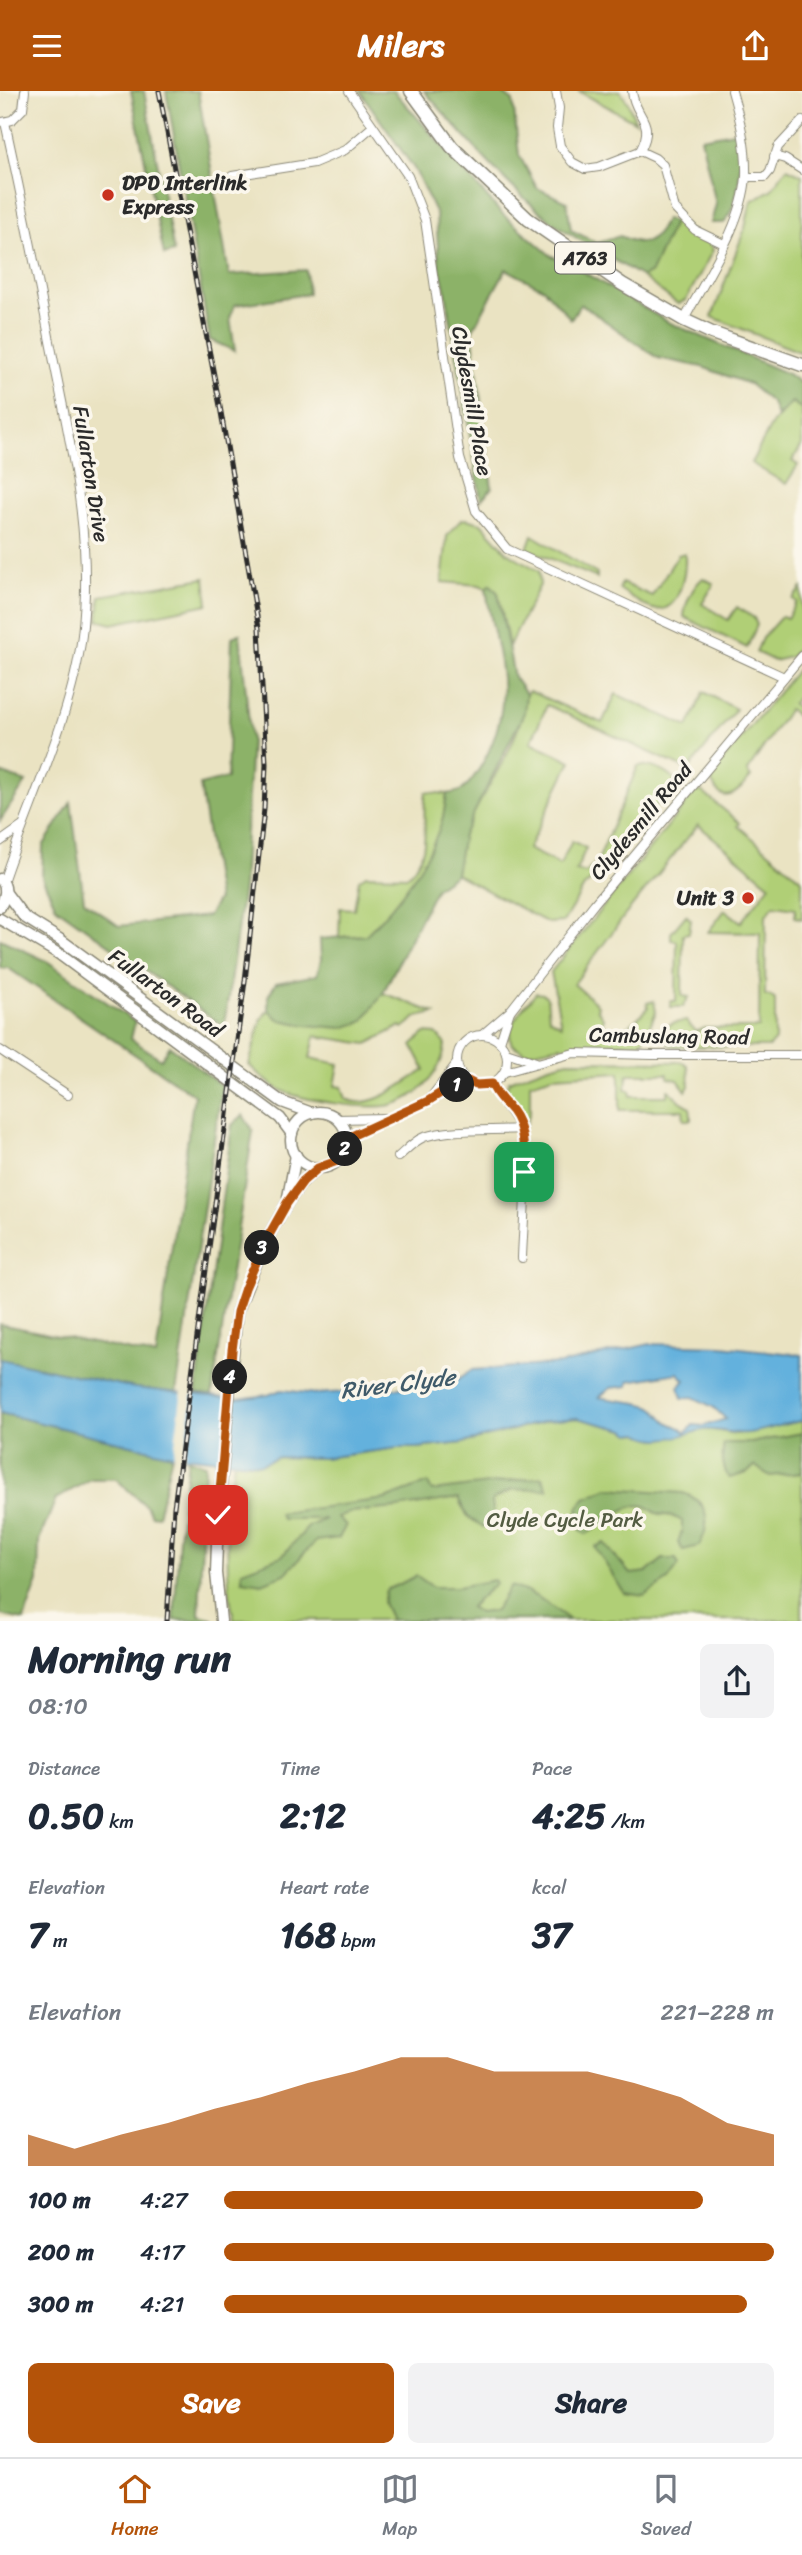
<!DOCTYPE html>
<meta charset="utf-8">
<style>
:root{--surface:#fff;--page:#f2f2f3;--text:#1f2937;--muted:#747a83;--line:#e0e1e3;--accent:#b45309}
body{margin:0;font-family:Sriracha,sans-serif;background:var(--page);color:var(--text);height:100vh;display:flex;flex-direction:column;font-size:26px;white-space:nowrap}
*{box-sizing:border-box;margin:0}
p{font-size:23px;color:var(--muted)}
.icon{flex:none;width:38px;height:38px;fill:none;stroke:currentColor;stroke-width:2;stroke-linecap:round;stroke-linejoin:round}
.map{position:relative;height:1530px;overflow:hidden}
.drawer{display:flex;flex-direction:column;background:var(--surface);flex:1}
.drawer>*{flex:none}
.pin{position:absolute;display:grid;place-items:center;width:60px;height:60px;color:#fff;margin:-30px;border-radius:14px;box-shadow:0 4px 10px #0006}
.km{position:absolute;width:35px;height:35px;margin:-18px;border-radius:50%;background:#222;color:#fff;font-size:19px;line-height:35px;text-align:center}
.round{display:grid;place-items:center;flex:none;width:74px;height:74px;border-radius:10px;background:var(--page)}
.summary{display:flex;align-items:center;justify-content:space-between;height:119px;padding:0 28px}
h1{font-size:38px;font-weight:700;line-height:52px}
.figures{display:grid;grid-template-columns:repeat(3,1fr);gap:10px;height:119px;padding:7px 28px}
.figures div{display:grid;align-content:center}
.figures b{font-size:35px;font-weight:700}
.figures small{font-size:19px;font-weight:400}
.figures p{font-size:19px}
.chart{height:196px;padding:14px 28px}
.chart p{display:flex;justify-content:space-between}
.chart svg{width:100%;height:126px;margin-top:7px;fill:var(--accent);opacity:.7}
.button{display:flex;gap:14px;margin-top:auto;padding:14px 28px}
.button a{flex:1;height:80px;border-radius:10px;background:var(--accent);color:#fff;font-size:28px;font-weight:700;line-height:80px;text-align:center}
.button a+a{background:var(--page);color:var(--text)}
ul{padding:0 28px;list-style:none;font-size:23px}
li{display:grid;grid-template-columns:112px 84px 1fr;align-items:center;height:52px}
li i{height:18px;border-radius:9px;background:var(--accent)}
header{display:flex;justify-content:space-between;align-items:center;height:91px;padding:0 28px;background:var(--accent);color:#fff;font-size:32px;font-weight:700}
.tab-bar{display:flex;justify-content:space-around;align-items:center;height:98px;border-top:2px solid var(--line);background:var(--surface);font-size:19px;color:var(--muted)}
.tab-bar a{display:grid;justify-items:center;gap:4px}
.tab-bar .current{color:var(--accent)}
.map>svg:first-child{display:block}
</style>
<header><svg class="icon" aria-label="menu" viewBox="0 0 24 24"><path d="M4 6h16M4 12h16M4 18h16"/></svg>Milers<svg class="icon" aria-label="share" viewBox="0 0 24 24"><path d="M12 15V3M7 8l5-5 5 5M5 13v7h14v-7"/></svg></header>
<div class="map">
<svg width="802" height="1530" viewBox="0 0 802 1530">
<rect width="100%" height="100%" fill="#fbf7ec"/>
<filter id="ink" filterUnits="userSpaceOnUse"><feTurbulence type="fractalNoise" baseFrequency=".0143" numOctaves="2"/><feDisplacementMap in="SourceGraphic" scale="14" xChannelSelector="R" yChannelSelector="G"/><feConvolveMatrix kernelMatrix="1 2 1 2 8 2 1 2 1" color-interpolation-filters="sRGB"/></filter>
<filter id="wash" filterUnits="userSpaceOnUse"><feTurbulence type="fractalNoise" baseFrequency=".00686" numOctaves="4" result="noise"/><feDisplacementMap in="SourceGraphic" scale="28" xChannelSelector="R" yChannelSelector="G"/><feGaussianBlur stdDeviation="1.57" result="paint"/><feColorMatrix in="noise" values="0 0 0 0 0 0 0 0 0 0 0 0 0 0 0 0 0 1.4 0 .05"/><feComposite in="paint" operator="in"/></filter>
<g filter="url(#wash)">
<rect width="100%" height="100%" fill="#eae3c2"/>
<g fill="#b0cf76" stroke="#6e7d50" stroke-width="2">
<polygon points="578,0 620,0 628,12 636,31"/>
<polygon points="787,77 802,84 802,262 712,226 745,137 751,110 771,99"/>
<polygon points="674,131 709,151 713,159 686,209 678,213 642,186 651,181"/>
<polygon points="792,311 802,318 802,354 792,370 798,374 786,393 751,372 772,333"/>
<polygon points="466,428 481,432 507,461 539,480 540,494 509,555 498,502 490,494 486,497 479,494 442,491 447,445 461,429"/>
<polygon points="532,444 597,483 597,487 527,458"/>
<path d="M685,462c1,18 -4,62 -32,56 -11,-3 -24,-14 -34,-20l3,-6 30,13 26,-41z"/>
<polygon points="205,487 208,513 112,533 98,529 100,505"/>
<path d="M703,487l11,6 -12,20 26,16 9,-13 17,11 3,7 -10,23 -63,-31c1,-13 8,-30 19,-39z"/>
<polygon points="802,497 802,553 790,566 774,570 756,561 762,547 782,525 787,527 797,511 793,508"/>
<path d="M802,573v29l-10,11 10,9v7l-13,-11 -42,63 4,5c-14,17 -30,32 -41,0l3,-5z"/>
<path d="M529,600l73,32 14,-29 72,33 16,-35 32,17 -48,61 -141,-65 -16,37 40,19 -43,88 32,16 12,-24 14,7 -10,23 10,2 12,-13 40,-94c13,-2 30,6 38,15l-67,83 -25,23 -21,35 -15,1 -92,-49c2,-13 2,-30 8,-42 20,-45 58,-88 62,-138z"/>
<path d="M701,700l39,32 -2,3 64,54v39l-7,-2 1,-9 -22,-3 -8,10 -1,80 7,2 3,3v40l-6,7h-91l-9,-2 -6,-10c4,-13 11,-12 23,-14l10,11 9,-4h54l1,-95 -52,-1 17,-22 16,12 29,-37 -72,-60 -73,90 -51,69 24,21 -1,4 6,9 -1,6 4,2 1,7c20,0 29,-13 41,-26l-1,-4 7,-2 2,11 -14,31 -82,3 -33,7 -15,-8c-8,-21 12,-37 24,-52l7,1 4,3 2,21 12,7 -10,-53 144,-180z"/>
<path d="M426,701l21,2c-2,11 -3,23 -7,33 -15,42 -43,77 -74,108l-27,2 1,-29 14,1 5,-29 7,-5 41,1c28,-26 13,-53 19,-84z"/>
<polygon points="686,824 691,829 689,842 683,843 682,905 689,906 683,916 671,916 670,910 676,910 677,850 671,849 671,842"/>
<path d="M383,902l52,20 -18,4 -14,11 -2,-2 -34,18 -52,-8 -5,22 29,6 -4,22 7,1 4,12c25,13 58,-17 79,-29l-13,-25 13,-12 11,1 9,9c-1,28 -28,56 -54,62 -23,5 -86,-4 -108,-14 -13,-6 -24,-16 -34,-26l12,-45 7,-10c27,21 61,14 94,12z"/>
<path d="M568,970l115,1 5,4 1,20 -3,5 -8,-11 -10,-2v-4h-40l-3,15 5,1 1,6h37v-6c4,2 6,5 9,8 11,11 14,2 14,22h-7l-1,-10h-63v-38l-67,4 -23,7v28l-4,13 -4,-10 -17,-22 4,-11 37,-14z"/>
<path d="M577,1327l48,12 5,4 9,-1 18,6 9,-1 41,-9 29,5 66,-13v199h-568c-11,-53 -6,-106 0,-159l27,3 17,-7 45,1 75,-10h19l46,-5 83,-22z"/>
</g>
<g fill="#8cb267" stroke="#5c6e49" stroke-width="2">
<polygon points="131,0 144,0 174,161 164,164"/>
<polygon points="166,0 198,0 229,184 306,179 308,203 235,214 230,227 235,260 210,249"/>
<polygon points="360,0 394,0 500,121 550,164 580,179 668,231 788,283 802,293 802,318 792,311 777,326 772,312 749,293 702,276 658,267 581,213 571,228 544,198 506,178 472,240 492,397 481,409 446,202 439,174 436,123 415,79"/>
<path d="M424,0h76l13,10 6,54 18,33 30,14 4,28 26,13 23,-7c27,12 32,8 46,-17l8,3 -23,50 -9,5c-30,-19 -62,-35 -91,-56 -47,-37 -87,-86 -127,-130z"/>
<path d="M739,40c3,30 3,67 -15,92h-13l5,-19 -15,-66z"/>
<path d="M490,493l8,9 16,84 12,17 -2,19 -61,122 -7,39 -20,14 -53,105 -21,29 -20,6 -37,-3 -25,-5 -12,-10v-14l8,-13 41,-8 4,-15 -1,-21 46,-4c31,-31 59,-67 74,-108 4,-10 5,-22 7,-33 4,-1 12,-2 15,-4 9,-7 18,-22 23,-31 34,-67 10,-103 1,-171z"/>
<polygon points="240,543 251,650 243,797 224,936 56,816 42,786 43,755 71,711 84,810 119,835 208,825 218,808 200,694 227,687 232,546"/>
<polygon points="0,682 26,691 0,730"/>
<polygon points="0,848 47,870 135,931 131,948 161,968 170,955 222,995 176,1302 135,1297 0,1268 0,1233 156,1265 194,1004 8,877 0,877"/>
<polygon points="243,1024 253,1040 212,1305 196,1302 232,1034"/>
<polygon points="0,1322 172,1364 158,1425 151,1424 146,1415 116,1388 91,1388 56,1408 39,1449 38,1490 24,1529 0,1524"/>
<path d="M802,1342v40l-32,3 -15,-10 -8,7 -18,5c-7,-11 -8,-22 -5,-35h25z"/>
<polygon points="188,1368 205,1373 199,1524 212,1527 213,1529 174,1529 179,1447"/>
<polygon points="542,1386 548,1398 511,1399 492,1409 494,1424 483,1436 467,1425 458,1407 398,1417 350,1421 337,1426 346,1434 339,1447 316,1450 285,1483 262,1492 242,1489 242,1480 282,1465 309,1435 325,1428 282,1428 279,1422 385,1408 428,1392 432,1400"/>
<path d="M608,1397l75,5c27,9 28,31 16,53l-16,4 -5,-7 4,-13v-9c-8,-5 -13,-5 -22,-7 -6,-1 -9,-6 -15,-8 -16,-6 -45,21 -59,28l-6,-5 -2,-21 7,-10z"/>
<polygon points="604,1452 630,1483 647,1481 663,1468 676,1468 679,1474 668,1489 644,1505 624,1502 595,1456"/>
<path d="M417,1485l16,11h24l37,-7 2,3 -26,24 9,6 16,-2 15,-25c30,9 36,17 60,34h-179l-8,-17 3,-13z"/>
</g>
<path fill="#64b1dd" stroke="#486e84" stroke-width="2" fill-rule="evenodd" d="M650,1253l72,2 80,9v66c-18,2 -36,10 -54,12 -15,2 -30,-5 -44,-3 -20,4 -46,16 -65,3l-9,1 -5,-4 -48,-12 -31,3 -83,22 -46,5h-19l-75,10 -45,-1 -17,7 -89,-9 -172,-42v-54l135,29 103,11 30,-4 13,-5 36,4 125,-9 13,-4 17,-11 88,-6zM678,1282l7,7 -6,7 3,11 11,-1 20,10 13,12 -22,7 -11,-1 -7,8c-5,-6 -8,-6 -15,-9 -9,-4 -11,-14 -21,-18 -15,-5 -35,-5 -51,-9l12,-9 17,-2 1,-5z"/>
<polygon fill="#eae3c2" points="182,1299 193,1301 184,1367 173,1368"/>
</g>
<g filter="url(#ink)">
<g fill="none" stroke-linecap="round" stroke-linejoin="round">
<defs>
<g id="street">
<polyline points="349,0 408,85 425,129 460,367 476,420 507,458 784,586"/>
<polyline points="556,0 559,17 557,37 560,55 572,71 585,78 599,76 640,60 655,67 663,74 675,118 695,139 724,153"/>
<path d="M632,0c2,26 25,29 8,60"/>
<polyline points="3,31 12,29 23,18 25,0"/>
<polyline points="774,65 785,68 802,79"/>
<polyline points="232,85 314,72 345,59 372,36"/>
<polyline points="746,86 765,86 770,80 778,56 802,30"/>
<path d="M684,229c22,-42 59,-96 62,-144 1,-29 -6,-57 -14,-85"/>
<polyline points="0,751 21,736"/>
<path d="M3,791c26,-79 69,-165 79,-247 11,-93 -9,-179 -27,-268 -16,-82 -32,-163 -50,-245"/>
<polyline points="483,943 510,920 594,813 802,565"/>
<circle cx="482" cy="969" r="25"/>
<polyline points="500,951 510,920"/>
<polyline points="0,959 68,1004"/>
<polyline points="506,961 536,971"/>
<polyline points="505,981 574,962 652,964 802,964"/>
<path d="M492,993c6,18 22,27 28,46 10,30 3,94 2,128"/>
<polyline points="432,1005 457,972"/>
<polyline points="337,1028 385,1027"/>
<polyline points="347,1047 428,1010 450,996 468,990"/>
<path d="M398,1066c8,-7 16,-16 26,-20 27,-9 67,-6 96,-8"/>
</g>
<g id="secondary">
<path d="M0,788c9,8 5,19 0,28"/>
<polyline points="6,802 24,826 61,849 282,1011 312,1022"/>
<polyline points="0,828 59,863 280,1027 292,1043"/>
<circle cx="319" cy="1049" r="28"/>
<polyline points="288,1106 296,1064"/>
<polyline points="221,1530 216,1482 218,1424 237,1221 264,1153 287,1112 303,1090 318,1077"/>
</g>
<polyline id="primary" points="411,0 452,56 528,128 622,193 684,229 712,242 802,274"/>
</defs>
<use href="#street" stroke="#8a8776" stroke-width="10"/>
<use href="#secondary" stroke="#8a8776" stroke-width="13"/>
<use href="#primary" stroke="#8a8776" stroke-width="15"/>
<use href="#street" stroke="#fff" stroke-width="8"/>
<use href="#secondary" stroke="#fff" stroke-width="10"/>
<use href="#primary" stroke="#fff" stroke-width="12"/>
<defs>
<polyline id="rail" points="159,0 219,310 259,537 266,673 264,718 245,890 174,1416 167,1530"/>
</defs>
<use href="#rail" stroke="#2b2b2b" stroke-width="5"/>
<use href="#rail" stroke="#fbf7ec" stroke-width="2.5" stroke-dasharray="8" stroke-linecap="butt"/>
</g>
</g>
<g fill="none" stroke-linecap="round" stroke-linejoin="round" filter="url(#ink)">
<defs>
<path id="route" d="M218,1424l14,-165 5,-38 8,-24 19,-44 23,-41 16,-22 15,-13 19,-7 9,-14 1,-9 81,-37 22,-14 18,-6 8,4 16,-1c4,12 12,17 20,27 13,17 12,41 12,61"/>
</defs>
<use href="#route" stroke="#fff" stroke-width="14"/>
<use href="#route" stroke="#b45309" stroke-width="9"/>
</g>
<g fill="#c8321e" stroke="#fbf7ec" stroke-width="2.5">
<circle cx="108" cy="104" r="7"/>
<circle cx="748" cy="807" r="7"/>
</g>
<g text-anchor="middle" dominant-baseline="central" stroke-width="7" stroke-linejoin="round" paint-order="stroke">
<rect fill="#fbf7ec" stroke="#696865" stroke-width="2" x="555" y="151.5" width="60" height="31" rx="5"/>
<g font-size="19" font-weight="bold" fill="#2b2b2b">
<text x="585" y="167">A763</text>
</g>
<g font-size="21" font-weight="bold" fill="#2b2b2b" stroke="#fbf7ec" text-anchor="start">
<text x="122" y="92">DPD Interlink<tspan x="122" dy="24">Express</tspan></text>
<text x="734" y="807" text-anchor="end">Unit 3</text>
</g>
<g font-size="21" fill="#2b2b2b" stroke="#fbf7ec">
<text transform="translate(472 310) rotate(80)">Clydesmill Place</text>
<text transform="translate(91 383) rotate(81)">Fullarton Drive</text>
<text transform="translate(641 730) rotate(-50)">Clydesmill Road</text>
<text transform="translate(166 902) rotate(36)">Fullarton Road</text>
<text transform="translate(669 945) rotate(1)">Cambuslang Road</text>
</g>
<g font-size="21" fill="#535c42" stroke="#fbf7ec">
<text x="565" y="1429">Clyde Cycle Park</text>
</g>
<g font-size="23" font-style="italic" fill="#3f5a69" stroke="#fbf7ec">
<text transform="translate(398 1293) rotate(-7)">River Clyde</text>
</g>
</g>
</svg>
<div class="pin" style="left:524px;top:1081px;background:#1e9e55"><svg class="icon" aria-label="arrive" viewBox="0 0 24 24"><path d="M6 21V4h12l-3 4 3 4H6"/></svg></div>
<div class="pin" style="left:218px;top:1424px;background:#d93025"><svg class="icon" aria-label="check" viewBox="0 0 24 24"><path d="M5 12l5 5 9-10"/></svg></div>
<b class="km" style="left:457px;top:994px">1</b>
<b class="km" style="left:345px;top:1058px">2</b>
<b class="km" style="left:262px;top:1157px">3</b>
<b class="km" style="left:230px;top:1286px">4</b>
</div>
<section class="drawer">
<div class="summary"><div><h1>Morning run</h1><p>08:10</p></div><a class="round"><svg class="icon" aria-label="share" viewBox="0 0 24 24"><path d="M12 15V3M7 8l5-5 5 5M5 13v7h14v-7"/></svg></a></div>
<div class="figures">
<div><p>Distance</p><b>0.50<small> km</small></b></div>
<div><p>Time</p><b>2:12</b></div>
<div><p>Pace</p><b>4:25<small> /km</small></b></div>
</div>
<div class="figures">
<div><p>Elevation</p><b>7<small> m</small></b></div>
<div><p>Heart rate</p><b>168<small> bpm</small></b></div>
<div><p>kcal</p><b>37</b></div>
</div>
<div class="chart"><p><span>Elevation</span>221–228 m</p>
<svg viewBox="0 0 160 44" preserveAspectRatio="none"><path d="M0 44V33L10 38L20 33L30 29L40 24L50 20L60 15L70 11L80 6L90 6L100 11L110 11L120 11L130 15L140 20L150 29L160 33V44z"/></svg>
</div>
<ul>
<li><b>100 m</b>4:27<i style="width:87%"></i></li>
<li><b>200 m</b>4:17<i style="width:100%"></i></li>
<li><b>300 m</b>4:21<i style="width:95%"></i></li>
</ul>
<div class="button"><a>Save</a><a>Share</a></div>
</section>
<nav class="tab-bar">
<a class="current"><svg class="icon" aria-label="home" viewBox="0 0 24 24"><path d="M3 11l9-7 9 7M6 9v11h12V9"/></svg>Home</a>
<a><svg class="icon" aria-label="map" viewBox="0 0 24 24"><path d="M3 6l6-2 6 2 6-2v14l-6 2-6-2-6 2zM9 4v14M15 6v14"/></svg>Map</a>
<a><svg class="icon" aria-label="saved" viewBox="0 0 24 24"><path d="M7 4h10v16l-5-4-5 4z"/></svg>Saved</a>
</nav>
